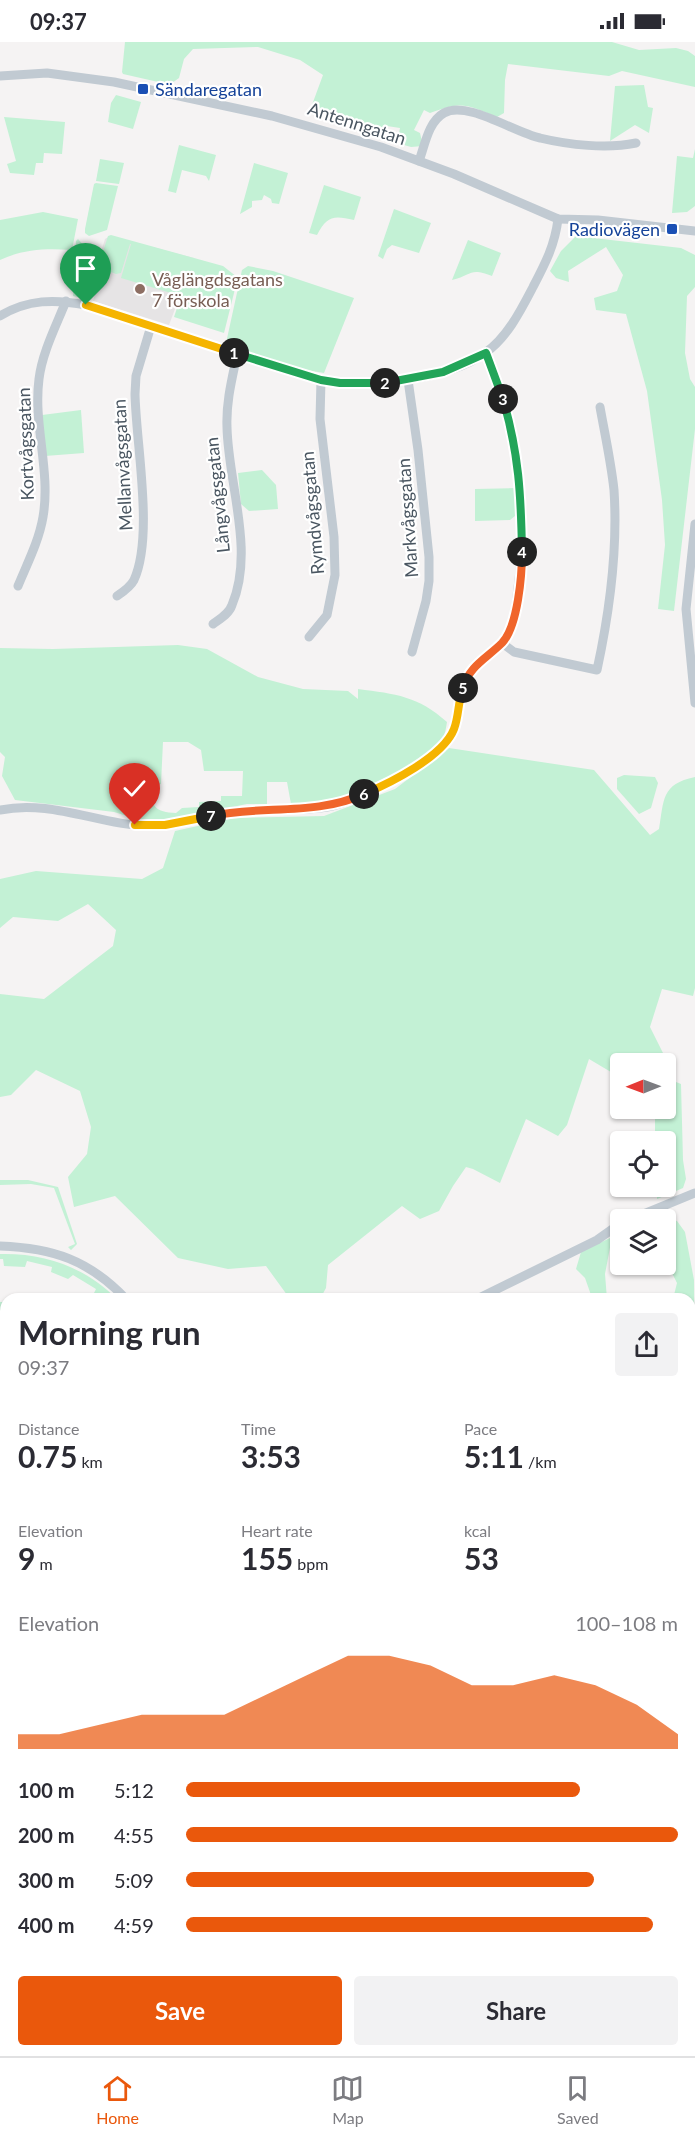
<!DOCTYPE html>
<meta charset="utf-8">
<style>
:root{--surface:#fff;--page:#f2f2f3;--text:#2b2b33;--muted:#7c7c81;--line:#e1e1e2;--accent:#ea580c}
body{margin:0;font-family:Lato,sans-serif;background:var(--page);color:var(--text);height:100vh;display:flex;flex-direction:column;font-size:22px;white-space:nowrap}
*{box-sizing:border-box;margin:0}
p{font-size:20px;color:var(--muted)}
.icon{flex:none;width:33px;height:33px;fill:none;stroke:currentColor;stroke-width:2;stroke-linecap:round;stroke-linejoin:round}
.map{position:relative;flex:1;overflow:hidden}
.side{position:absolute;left:0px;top:1251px;width:696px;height:764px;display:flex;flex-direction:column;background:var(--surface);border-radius:18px 18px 0 0;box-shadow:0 2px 4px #0004}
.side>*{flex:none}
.needle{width:39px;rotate:269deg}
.tools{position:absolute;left:610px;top:1011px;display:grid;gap:12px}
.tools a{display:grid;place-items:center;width:66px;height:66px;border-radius:6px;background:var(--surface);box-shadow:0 2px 4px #0004;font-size:30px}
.pin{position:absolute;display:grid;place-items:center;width:51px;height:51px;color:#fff;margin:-62px -26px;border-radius:50% 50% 50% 0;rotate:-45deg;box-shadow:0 0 6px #0007}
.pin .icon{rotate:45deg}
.km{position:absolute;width:30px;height:30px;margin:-15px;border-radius:50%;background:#222;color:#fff;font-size:16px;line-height:30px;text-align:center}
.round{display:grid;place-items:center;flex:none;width:63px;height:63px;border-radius:6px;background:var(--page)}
.summary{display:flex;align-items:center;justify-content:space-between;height:102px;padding:0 18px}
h1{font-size:33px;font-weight:700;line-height:45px}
.figures{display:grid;grid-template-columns:repeat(3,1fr);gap:9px;height:102px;padding:6px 18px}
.figures div{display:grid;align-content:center}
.figures b{font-size:30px;font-weight:700}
.figures small{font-size:16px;font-weight:400}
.figures p{font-size:16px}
.chart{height:168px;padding:12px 18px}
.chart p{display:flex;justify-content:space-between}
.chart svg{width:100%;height:108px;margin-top:6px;fill:var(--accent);opacity:.7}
.cta{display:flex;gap:12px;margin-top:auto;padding:12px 18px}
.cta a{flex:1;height:69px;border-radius:6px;background:var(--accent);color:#fff;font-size:24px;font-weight:700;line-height:69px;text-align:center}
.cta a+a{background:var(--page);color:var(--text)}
ul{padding:0 18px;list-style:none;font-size:20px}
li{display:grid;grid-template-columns:96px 72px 1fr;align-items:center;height:45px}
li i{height:15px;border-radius:8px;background:var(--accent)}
.status{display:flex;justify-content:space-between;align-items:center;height:42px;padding:0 30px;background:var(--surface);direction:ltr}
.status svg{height:16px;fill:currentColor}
.tab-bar{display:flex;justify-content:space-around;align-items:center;height:84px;border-top:2px solid var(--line);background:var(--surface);font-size:16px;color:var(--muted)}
.tab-bar a{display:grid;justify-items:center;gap:3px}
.tab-bar .current{color:var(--accent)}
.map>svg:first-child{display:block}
</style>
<div class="status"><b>09:37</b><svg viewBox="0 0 49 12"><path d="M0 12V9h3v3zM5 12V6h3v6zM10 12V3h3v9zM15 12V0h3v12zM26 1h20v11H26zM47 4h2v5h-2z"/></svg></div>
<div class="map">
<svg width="695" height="2014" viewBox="0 0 695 2014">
<rect width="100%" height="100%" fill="#f5f3f3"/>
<polygon fill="#e6e4e5" points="110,194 194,216 169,283 93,259 100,235 94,233 105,197"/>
<g fill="#c3f1d5" fill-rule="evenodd">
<path d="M125,0h487l27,8 37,-2 12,3 7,5v31l-73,-16 -13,5 -101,-12 -3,16 -1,33 -7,4c-31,-13 -35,-16 -67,-4l-6,-3 -10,20 6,3 3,13 -12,1 -14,-4 3,-15 -13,-2 -5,12 -73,-25 14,-38 -23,-15 -42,-13 -65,2 -9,10 -5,19 -7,5 -5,1 -44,-10 -1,-2z"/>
<polygon points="644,43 648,65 653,66 649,91 635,83 610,99 615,44"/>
<polygon points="116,53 141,60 133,87 108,80 111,61"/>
<polygon points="4,75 65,80 62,112 44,111 43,121 36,121 34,133 10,131 7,122 16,119"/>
<polygon points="179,103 216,113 209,139 206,134 182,128 176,151 168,149"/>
<polygon points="695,107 695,164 687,170 672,171 677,114 693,116"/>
<polygon points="100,117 124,121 119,142 96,139"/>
<polygon points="254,121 288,131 279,162 272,161 271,157 264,153 262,158 252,159 252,165 240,172"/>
<polygon points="96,141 118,144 107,188 89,194 85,191 85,187 94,142"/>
<path d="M324,143l37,12 -7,23c-21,-5 -27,-4 -37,15l-8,-2z"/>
<polygon points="394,167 431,181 419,211 392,203 387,207 383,217 378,214"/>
<path d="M43,170l35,7 -6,31c-25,-2 -49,-1 -72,10v-40z"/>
<polygon points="111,193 223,224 237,235 237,239 224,291 174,275 181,254 121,236 131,202 130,202 121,231 116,232 98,225 108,194"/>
<polygon points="576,194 681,206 695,213 695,245 687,254 685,311 690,337 695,345 695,387 674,569 658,567 665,503 662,458 647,349 626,272 596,268 594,256 617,249 623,233 606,205 568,229 569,240 556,236 550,229 561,209"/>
<polygon points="78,197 86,206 94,226 82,256 73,254 76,199"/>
<path d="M468,198l33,13 -9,23c-22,-9 -20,-1 -40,4z"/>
<path d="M248,224l25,5 81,27 -30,75c-20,-2 -83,-19 -98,-30l16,-73z"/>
<polygon points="81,368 84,411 45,414 42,373"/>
<polygon points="262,428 276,443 278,467 249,469 241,462 238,431"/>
<polygon points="515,446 515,474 510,478 475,479 475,447"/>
<path d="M178,603l29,4 51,28 45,12 45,2 10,8v-10c38,5 60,7 89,33 -1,6 -2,13 -5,18 -17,22 -86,54 -114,61 -12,3 -25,2 -37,3l-4,-22h-20v22h-20l-84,17h-20l-29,-9 -99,-12 -13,-24 3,-19 -5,-5v-104l53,1zM163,700h25l13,8 3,21h39l-1,25h-21v5l-22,1v5l-17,1 -6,5c-21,-1 -25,-6 -25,-27l10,-2z"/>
<path d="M449,706l145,22 56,65 9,-6c5,-29 2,-45 36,-52v211l-2,8 -31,-7 -12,38 22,44 -6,4v-11h-45v14l-32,-19 -22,66 -9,11 -32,-17 -26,64 -27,-14 -7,-2 -13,19 -14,25 -19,8 -18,-13 -74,59 -2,23 -6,11h-30l-24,-33 -38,3 -50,-11 -63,-62 -41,11 -6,-30 19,-23 4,-27 -11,-36 -44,-21 -25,25 -11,2v-103l44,5 69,-53 3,-16 -28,-26 -30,17 -45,-4 -13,11v-49l36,-8 106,8 21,-11 12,-37 59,-13 90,-2 71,-27z"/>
<polygon points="624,733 655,735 658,741 651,766 639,772 617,747 617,736"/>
<polygon points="669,1040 676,1040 681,1042 683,1118 686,1137 683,1146 657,1157 657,1145 666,1144 666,1100 655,1099 655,1067 666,1066 666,1043"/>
<polygon points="0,1138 28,1138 58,1145 77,1202 71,1208 68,1205 75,1202 54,1146 31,1142 0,1143"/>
<polygon points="666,1176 677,1179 685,1190 694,1238 695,1366 690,1365 690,1257 673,1257 677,1241 672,1231 670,1217 666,1215 666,1178 657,1177"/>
<polygon points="612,1195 605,1232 607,1257 588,1257 591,1253 585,1236 576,1227 581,1210"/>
<path d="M0,1212c46,-1 84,13 117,45h-20l-4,-4 3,-6 -23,-14 -5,4 -17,-7 1,-5 -25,-6 -2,6 -21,-1 -1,-7h-3z"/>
<rect x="0" y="1260" width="6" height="68"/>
</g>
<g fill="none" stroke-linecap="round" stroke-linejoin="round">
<g stroke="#c1cad2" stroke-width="9">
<polyline points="0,34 47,31 114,40 272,74 381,105 454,132 558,177 598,178 695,189"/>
<path d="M419,119c6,-16 9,-39 25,-48 23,-13 71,20 96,25 29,7 67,11 96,5"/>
<path d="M0,274c28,-17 55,-17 86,-11l235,75c46,8 125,1 164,-27 22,-15 36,-43 48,-66 12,-23 22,-42 25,-68"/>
<polyline points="408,338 418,408 429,515 429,539 426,559 412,610"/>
<polyline points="695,482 686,567 695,661"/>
<path d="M18,544c9,-22 21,-45 25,-69 8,-46 -10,-92 -4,-138 3,-26 17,-53 27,-78"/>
<path d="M117,554c6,-4 14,-10 17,-16 20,-44 2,-136 1,-186l1,-18 15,-50"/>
<path d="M213,582c7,-5 16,-10 19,-19 23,-54 -4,-122 -5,-178 -1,-25 5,-48 10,-72"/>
<polyline points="309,595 327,573 335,533 334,495 320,377 321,338"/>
<path d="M502,601l12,9 83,18c13,-60 21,-119 17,-180 -3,-28 -9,-55 -14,-83"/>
<path d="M0,768c52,-11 101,16 152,16 26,1 51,-10 76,-14 34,-5 70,1 104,-6 25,-6 48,-19 70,-32 14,-8 33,-18 44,-32 16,-21 9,-50 25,-71 10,-14 27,-21 36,-35 8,-14 9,-32 11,-48 11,-80 0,-161 -32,-235"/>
<polyline points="629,1178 695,1151"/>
<path d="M0,1204c53,2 89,14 126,53"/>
<polyline points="477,1257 597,1198 621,1181"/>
<polyline points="0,1520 6,1520"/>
<polyline points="690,1529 695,1517"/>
<polyline points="0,1687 6,1693"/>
<polyline points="0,1815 6,1819"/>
</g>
<g stroke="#c1cbd6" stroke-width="14">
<polyline points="690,1590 695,1589"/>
<polyline points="0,1592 6,1592"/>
<polyline points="690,1601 695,1601"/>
<polyline points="0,1602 6,1602"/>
<polyline points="690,1947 695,1938"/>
<polyline points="649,2014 652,2008"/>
</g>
<polyline stroke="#b5b8bd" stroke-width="1.5" points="0,1703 6,1709"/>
</g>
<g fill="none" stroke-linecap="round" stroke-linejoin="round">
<defs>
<polyline id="split-1" points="86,263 234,311"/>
<polyline id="split-2" points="234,311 321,338 340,341 385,341"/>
<polyline id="split-3" points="385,341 443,330 486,311 503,357"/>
<path id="split-4" d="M503,357c16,55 18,96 19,153"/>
<path id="split-5" d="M463,646c6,-22 24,-30 39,-45 16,-17 20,-68 20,-91"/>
<path id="split-6" d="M364,752c26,-11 79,-37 90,-65 5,-13 4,-28 9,-41"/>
<path id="split-7" d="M211,774c51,-11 105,0 153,-22"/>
<polyline id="split-8" points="135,783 165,783 211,774"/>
</defs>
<use href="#split-1" stroke="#fff" stroke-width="12"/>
<use href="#split-2" stroke="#fff" stroke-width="12"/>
<use href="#split-3" stroke="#fff" stroke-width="12"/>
<use href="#split-4" stroke="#fff" stroke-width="12"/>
<use href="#split-5" stroke="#fff" stroke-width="12"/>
<use href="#split-6" stroke="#fff" stroke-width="12"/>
<use href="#split-7" stroke="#fff" stroke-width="12"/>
<use href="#split-8" stroke="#fff" stroke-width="12"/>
<use href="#split-1" stroke="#f5b400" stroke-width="8"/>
<use href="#split-2" stroke="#22a559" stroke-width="8"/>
<use href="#split-3" stroke="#22a559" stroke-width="8"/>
<use href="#split-4" stroke="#22a559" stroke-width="8"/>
<use href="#split-5" stroke="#f0652b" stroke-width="8"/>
<use href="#split-6" stroke="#f5b400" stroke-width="8"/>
<use href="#split-7" stroke="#f0652b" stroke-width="8"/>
<use href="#split-8" stroke="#f5b400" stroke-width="8"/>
</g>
<g fill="#1a4fb4" stroke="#fff" stroke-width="2">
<rect x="137" y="41" width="12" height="12" rx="3"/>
<rect x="666" y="181" width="12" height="12" rx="3"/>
</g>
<circle fill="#8d6e63" stroke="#fff" stroke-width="2" cx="140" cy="247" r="6"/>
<g text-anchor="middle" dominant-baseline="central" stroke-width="4.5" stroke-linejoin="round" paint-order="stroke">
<g font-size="18" fill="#164399" stroke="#fff" text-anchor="start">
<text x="155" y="47">Sändaregatan</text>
<text x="660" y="187" text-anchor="end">Radiovägen</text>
</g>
<g font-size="18" fill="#4a5661" stroke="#fff">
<text transform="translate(357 81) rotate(18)">Antenngatan</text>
<text transform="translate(25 402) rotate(-92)">Kortvågsgatan</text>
<text transform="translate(122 423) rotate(-93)">Mellanvågsgatan</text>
<text transform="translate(217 453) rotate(-96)">Långvågsgatan</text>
<text transform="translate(312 471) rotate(-95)">Rymdvågsgatan</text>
<text transform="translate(407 476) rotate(-94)">Markvågsgatan</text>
</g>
<g font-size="18" fill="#785e54" stroke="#fff" text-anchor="start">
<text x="152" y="237">Våglängdsgatans<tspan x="152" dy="21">7 förskola</tspan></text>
</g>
</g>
</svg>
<div class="tools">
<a><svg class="needle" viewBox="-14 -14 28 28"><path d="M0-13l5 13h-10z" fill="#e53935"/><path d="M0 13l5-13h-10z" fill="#7c7c81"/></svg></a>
<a><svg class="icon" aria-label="locate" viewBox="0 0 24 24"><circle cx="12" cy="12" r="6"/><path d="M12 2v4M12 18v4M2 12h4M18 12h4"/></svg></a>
<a><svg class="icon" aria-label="layers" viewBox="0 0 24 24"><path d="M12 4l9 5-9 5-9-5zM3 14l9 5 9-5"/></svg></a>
</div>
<div class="pin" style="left:86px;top:263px;background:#1e9e55"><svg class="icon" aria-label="arrive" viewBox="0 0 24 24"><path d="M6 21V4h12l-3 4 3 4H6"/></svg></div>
<div class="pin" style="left:135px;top:783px;background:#d93025"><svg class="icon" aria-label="check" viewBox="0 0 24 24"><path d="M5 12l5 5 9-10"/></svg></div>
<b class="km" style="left:234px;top:311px">1</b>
<b class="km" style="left:385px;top:341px">2</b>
<b class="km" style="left:503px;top:357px">3</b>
<b class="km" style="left:522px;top:510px">4</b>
<b class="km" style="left:463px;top:646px">5</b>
<b class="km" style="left:364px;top:752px">6</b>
<b class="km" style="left:211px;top:774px">7</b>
<section class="side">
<div class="summary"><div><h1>Morning run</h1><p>09:37</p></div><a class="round"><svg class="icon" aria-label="share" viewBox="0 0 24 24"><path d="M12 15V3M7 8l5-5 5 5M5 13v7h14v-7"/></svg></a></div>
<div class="figures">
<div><p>Distance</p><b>0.75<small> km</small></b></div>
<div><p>Time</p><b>3:53</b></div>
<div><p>Pace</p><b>5:11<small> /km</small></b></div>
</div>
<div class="figures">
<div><p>Elevation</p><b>9<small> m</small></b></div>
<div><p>Heart rate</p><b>155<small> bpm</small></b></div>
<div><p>kcal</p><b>53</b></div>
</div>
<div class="chart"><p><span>Elevation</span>100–108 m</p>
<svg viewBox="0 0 160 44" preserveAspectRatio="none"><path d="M0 44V38L10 38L20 34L30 30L40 30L50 30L60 22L70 14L80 6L90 6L100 10L110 18L120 18L130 14L140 18L150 26L160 38V44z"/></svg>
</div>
<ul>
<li><b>100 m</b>5:12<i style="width:80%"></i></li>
<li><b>200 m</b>4:55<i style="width:100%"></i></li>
<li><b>300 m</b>5:09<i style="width:83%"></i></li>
<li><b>400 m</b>4:59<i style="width:95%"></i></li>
</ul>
<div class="cta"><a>Save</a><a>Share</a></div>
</section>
</div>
<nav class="tab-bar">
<a class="current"><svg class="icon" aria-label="home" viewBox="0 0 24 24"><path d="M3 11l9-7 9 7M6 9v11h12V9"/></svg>Home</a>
<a><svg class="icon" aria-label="map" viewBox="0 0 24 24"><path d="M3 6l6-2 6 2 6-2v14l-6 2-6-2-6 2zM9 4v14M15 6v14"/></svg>Map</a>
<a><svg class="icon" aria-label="saved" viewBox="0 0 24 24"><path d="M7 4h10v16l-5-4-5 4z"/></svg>Saved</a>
</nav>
